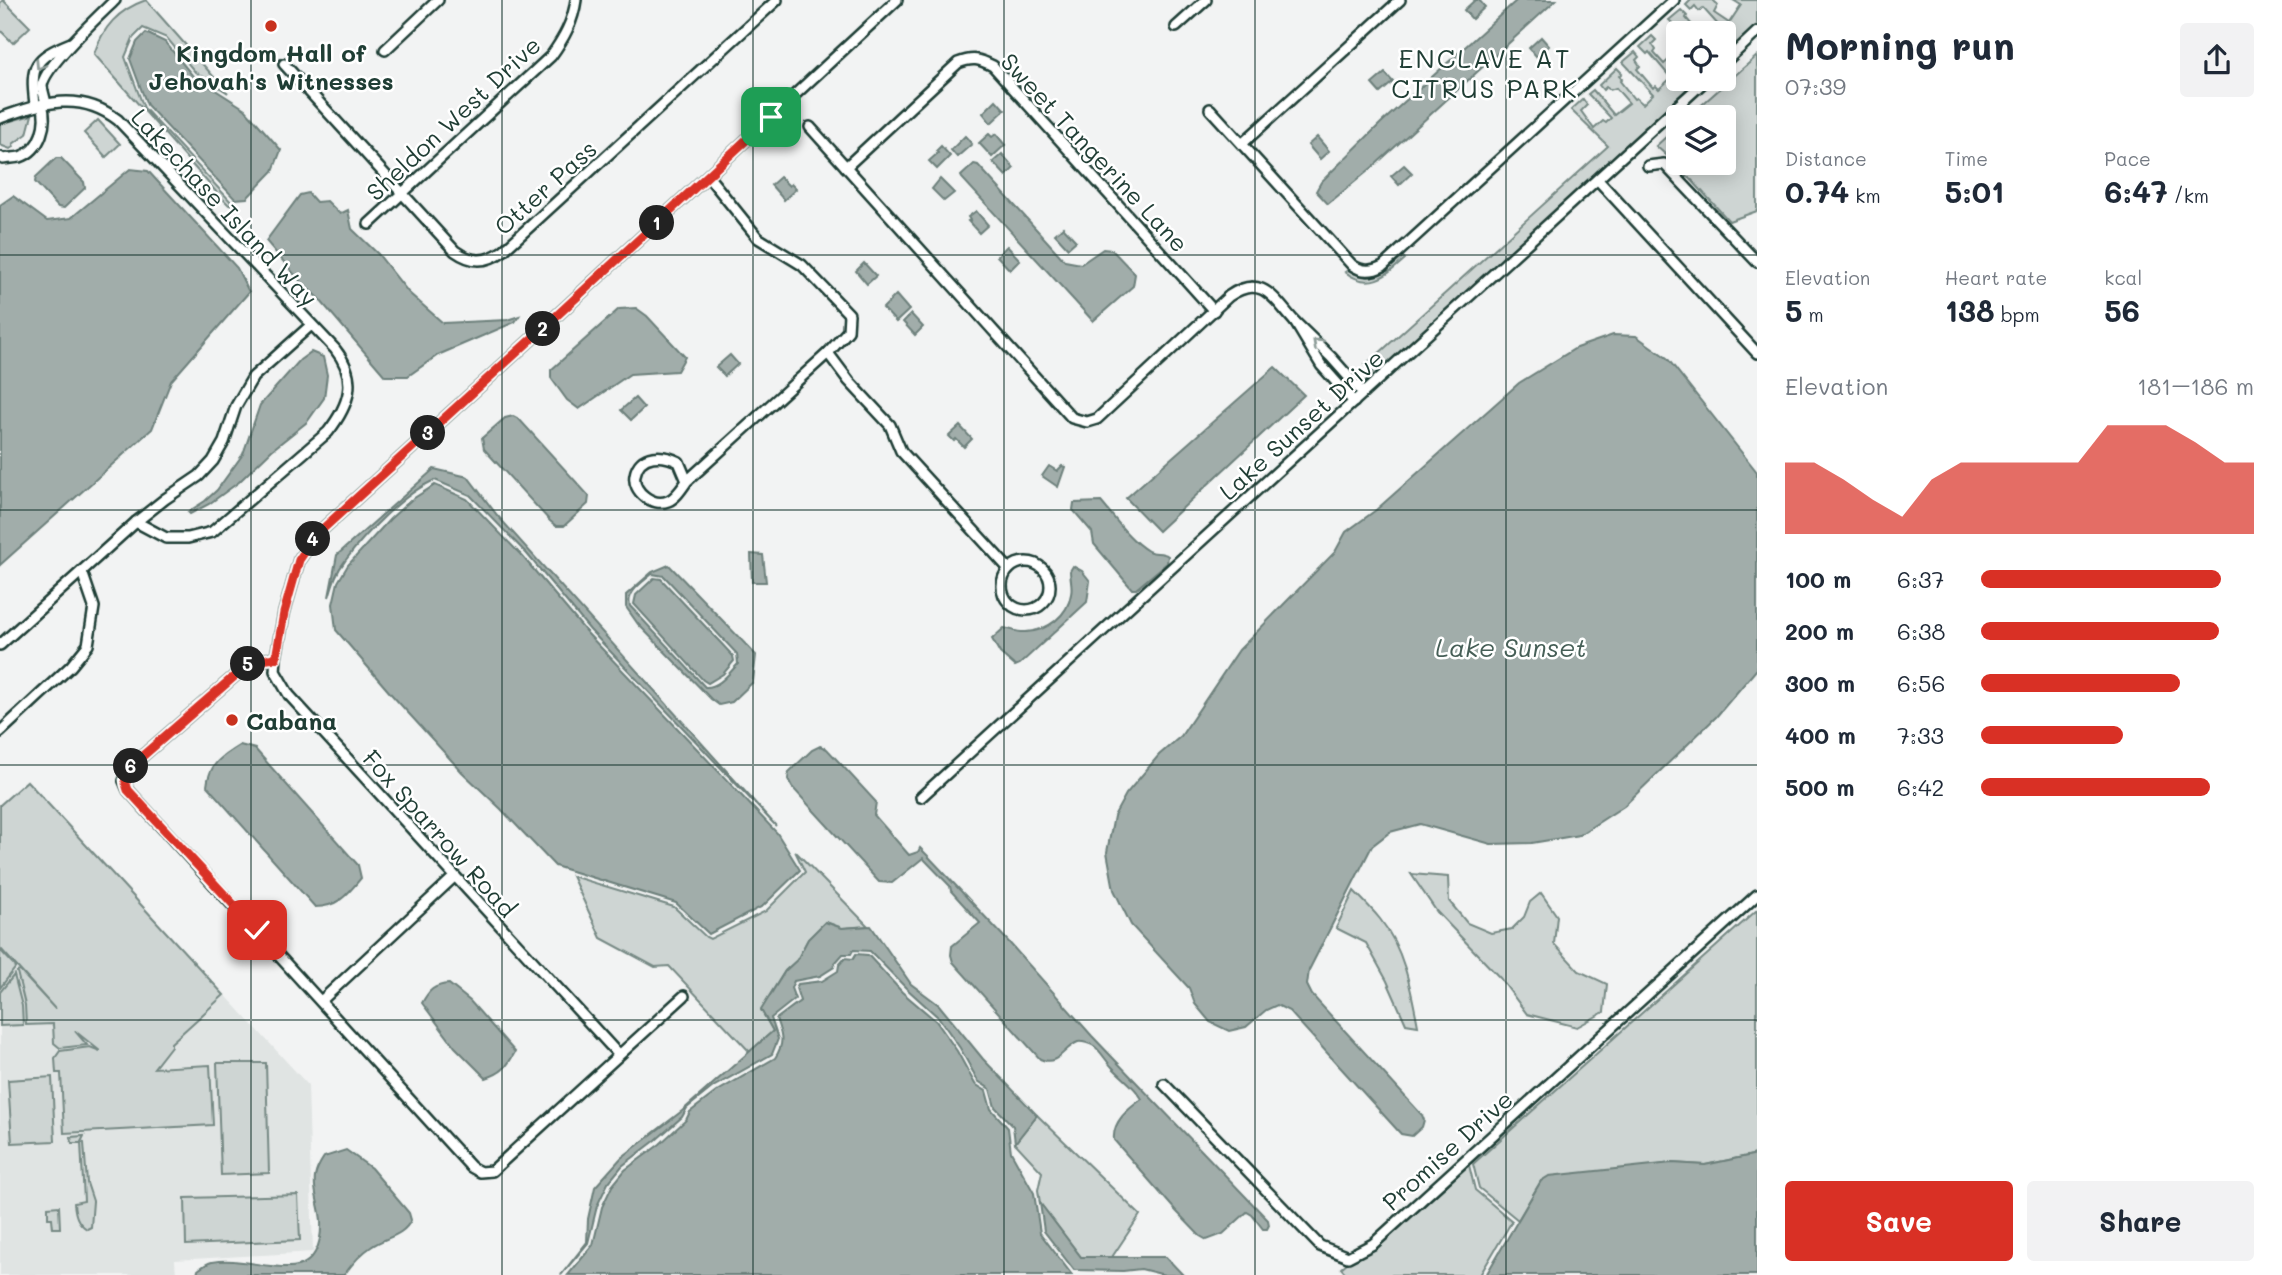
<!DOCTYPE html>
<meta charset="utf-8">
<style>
:root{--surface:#fff;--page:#f2f2f3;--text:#1f2937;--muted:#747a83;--accent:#d93025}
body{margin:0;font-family:Mali,sans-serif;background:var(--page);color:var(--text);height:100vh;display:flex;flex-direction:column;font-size:26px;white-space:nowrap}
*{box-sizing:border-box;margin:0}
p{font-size:23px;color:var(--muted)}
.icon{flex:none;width:38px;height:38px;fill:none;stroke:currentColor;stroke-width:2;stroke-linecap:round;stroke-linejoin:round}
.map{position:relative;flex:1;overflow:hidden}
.panel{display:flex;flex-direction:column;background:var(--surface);width:525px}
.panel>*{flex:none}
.fabs{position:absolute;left:1666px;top:21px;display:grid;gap:14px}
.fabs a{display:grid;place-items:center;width:70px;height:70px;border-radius:7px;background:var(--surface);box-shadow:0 4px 18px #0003;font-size:35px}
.pin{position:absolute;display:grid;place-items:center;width:60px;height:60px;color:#fff;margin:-30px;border-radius:14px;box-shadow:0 4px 10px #0006}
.km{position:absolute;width:35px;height:35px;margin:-18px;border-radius:50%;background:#222;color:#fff;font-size:19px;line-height:35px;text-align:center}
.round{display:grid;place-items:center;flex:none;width:74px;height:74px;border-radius:7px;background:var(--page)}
.summary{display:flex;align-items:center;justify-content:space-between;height:119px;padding:0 28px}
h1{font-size:38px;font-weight:800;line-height:52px}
.stats{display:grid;grid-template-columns:repeat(3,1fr);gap:10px;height:119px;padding:7px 28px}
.stats div{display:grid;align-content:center}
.stats b{font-size:30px;font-weight:800}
.stats small{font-size:19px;font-weight:400}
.stats p{font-size:19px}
.chart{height:196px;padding:14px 28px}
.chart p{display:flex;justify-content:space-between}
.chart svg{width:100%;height:126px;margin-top:7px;fill:var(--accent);opacity:.7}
.action{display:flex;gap:14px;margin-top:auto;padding:14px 28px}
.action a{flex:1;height:80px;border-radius:7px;background:var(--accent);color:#fff;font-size:28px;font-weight:800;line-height:80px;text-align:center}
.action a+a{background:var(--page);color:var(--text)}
ul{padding:0 28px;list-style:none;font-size:23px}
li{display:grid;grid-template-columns:112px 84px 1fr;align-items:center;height:52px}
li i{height:18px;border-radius:9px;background:var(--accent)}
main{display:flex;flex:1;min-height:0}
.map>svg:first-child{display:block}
</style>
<main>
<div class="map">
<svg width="1757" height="1275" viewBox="0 0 1757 1275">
<rect width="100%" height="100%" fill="#f2f3f3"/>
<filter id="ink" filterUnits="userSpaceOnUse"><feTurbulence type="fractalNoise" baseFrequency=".0143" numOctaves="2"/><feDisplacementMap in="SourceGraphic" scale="14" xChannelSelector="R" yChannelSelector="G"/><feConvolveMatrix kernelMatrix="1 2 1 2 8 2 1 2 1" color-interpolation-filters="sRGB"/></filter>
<g filter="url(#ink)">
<polygon fill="#e0e4e3" points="27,779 308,1085 313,1252 175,1260 176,1275 0,1275 0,803"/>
<g fill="#ced5d3" stroke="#768984" stroke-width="2">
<polygon points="3,0 30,27 13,43 0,30 0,3"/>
<path d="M146,0l82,93 -33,-21 -28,-34 -24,-10 -10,10 -8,19 19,51 90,97h-5l-11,-11 -124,-140c9,-27 24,-44 52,-54z"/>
<polygon points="1691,0 1713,0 1718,5 1714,13 1729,23 1741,5 1733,0 1757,0 1757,25 1724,56 1724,33 1713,33 1720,27 1703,8 1699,11 1695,6 1691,10 1686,5"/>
<polygon points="1681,10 1687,16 1686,18 1699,33 1692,33 1685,26 1680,30 1669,20"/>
<polygon points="1652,36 1656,40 1652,44 1656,50 1654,53 1664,64 1672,57 1675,60 1678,57 1678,79 1698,79 1358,392 1356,390 1372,375 1373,371 1365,364 1376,356 1608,146 1571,110 1583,99 1587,105 1581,111 1594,129 1603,121 1606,123 1611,118 1588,94 1593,90 1614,115 1629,103 1616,88 1610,90 1606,87 1603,90 1599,85 1617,68 1622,73 1619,76 1622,79 1620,81 1634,99 1636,98 1643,104 1653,94 1623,62 1635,52 1639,57 1636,60 1640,66 1637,69 1653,88 1656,86 1659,89 1671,78 1649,52 1647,54 1640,47"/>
<polygon points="1757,56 1757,211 1729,221 1691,179 1682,173 1674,162 1656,146 1678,126 1678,163 1724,163 1724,117 1688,117"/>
<polygon points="32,115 27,134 13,144 14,147 10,149 0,145 0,124"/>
<polygon points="98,120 120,144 106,157 84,133"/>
<path d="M1403,257l2,2c-19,17 -35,32 -60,13l3,-2c14,9 25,9 39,1l2,1v-3z"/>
<polygon points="27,781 224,995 171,1043 171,1046 154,1068 210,1065 213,1125 64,1133 61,1073 56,1073 55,1058 60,1051 90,1047 100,1051 75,1031 87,1045 60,1048 54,1043 53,1024 26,1025 25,1005 17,972 20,971 55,1009 0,948 0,805"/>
<polygon points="795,851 868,926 842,928 826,922 808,939 797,960 785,971 761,1009 773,1031 750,1052 669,966 655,967 601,938 572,876 674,907 706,937 710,939 766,911 805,872"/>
<polygon points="1411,874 1448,877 1449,901 1467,923 1491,933 1512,929 1524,917 1530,902 1541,893 1557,916 1554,944 1579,971 1607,984 1604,1012 1577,1027 1527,1014 1500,978 1437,912"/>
<path d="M1354,891c9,9 18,18 26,28 24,30 31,70 38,107l-12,-2 -19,-43 -21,-38 -30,-15z"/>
<polygon points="1757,910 1757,1154 1705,1165 1672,1163 1541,1181 1518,1220 1479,1188 1473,1164"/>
<polygon points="0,950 16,967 0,988"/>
<polygon points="14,975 22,1006 23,1025 0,1026 0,992"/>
<polygon points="217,1063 266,1063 269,1173 221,1175"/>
<polygon points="52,1077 55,1141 12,1143 8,1080"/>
<polygon points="1037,1115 1140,1215 1112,1257 1081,1257 1040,1203 1038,1190 1042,1172 1015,1143"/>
<path d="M84,1136l-3,6 3,1 3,40 6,18 -2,26 -4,2c-10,-6 -12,-15 -13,-26l10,-2 -3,-58h-9l-1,-6z"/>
<polygon points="1469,1165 1475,1190 1512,1221 1480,1275 1347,1275 1341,1268 1348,1262 1377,1248"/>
<polygon points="298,1195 300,1240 186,1245 185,1198"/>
<polygon points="59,1206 60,1228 53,1228 52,1218 48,1218 48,1207"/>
</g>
<g fill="#a1adaa" stroke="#6d807b" stroke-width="2" fill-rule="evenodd">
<polygon points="1475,0 1479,0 1485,7 1472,19 1464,10"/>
<polygon points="1517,0 1556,0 1374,166 1328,204 1316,191 1321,182 1381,123"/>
<polygon points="146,33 165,42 192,75 245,109 281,150 273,171 247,198 235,199 147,105 130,59 137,42"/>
<polygon points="1541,37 1549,46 1537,57 1529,48"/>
<polygon points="1385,73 1393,82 1380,93 1372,84"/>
<polygon points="996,100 1005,110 991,123 983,113"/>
<polygon points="989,134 992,137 996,134 1005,145 992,157 979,143"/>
<polygon points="965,136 972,144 957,157 951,150"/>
<polygon points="1317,137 1329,151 1320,159 1308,145"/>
<polygon points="941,146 950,156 937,169 929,161 938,153 936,151"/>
<polygon points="1002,154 1014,168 1006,176 993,162"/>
<polygon points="56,158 61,158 84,182 85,188 64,208 58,207 35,182 36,177"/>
<polygon points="974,164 978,165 1065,261 1081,264 1103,249 1112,250 1135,274 1133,286 1093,321 962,178 961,176"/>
<polygon points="1404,165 1412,173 1399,185 1391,176"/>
<polygon points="130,169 148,171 237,268 249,292 171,381 152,429 0,565 0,205 13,196 47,221 71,218"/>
<polygon points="780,177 789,186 791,184 796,189 784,200 771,185"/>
<polygon points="940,179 954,193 944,201 932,189"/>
<polygon points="308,193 316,202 327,201 340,214 348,210 352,229 378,254 409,293 443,323 507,320 519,316 515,322 438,355 408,376 385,376 320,300 300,281 266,241 300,195"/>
<polygon points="976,211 988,225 979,233 968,221 970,220 968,217"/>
<polygon points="1063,227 1076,241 1068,248 1055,234"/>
<polygon points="1007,246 1020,260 1010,270 997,256"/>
<polygon points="864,263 876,276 867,284 856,271"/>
<polygon points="896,295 909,310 896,322 883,308"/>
<polygon points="636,308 647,316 685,357 677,371 630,374 579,409 567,400 551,378 551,370 619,309"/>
<polygon points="911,314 923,327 915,335 903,322"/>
<polygon points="1613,335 1636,336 1667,358 1757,472 1757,669 1716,717 1624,806 1579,835 1532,843 1491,844 1420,824 1390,832 1372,846 1309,970 1307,985 1312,995 1422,1115 1424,1120 1422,1127 1412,1136 1401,1134 1289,1011 1277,1005 1266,1010 1246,1027 1229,1031 1210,1022 1195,1004 1189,988 1131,925 1114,890 1107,852 1114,816 1126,794 1159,755 1181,736 1239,650 1335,552 1346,532 1376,510 1519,383 1576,348"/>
<polygon points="311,352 323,357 327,375 324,398 307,422 272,450 239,482 209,504 190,514 188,512 205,501 217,490 243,454 260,405 300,360"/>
<polygon points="730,355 738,364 725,376 716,367"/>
<polygon points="1275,367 1304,395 1158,531 1126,498"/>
<polygon points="635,398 644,408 631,420 621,410"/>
<polygon points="513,416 519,419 589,496 588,504 564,526 556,526 550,521 484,449 482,438 505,418"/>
<polygon points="960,426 972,439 964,447 956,439 954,441 949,436"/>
<polygon points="1049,466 1057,471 1062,466 1065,467 1058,487 1042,476"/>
<path d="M434,469l34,8 29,38 279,311 -186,-196 -63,-76 -57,-59 -35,-15c-30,12 -71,55 -90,81 -9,11 -12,23 -16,36l8,-42z"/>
<polygon points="435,485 467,499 523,557 587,633 777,833 800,870 763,906 709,934 676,903 555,866 501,809 462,772 391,694 336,630 333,604 338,582 348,565 390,519 411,500"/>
<path d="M1101,502c15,17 27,37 47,49 7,4 13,0 20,5l-1,7 -31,26h-4l-6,-7 -32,-38 -2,-12 -19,-22 1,-7z"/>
<polygon points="751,554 763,555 766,582 752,582"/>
<path d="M669,565l87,90 -3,27 -21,20 -13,3 -8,-6 -73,-75 -12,-17v-12l26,-23zM652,574l12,2 73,78 1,10c-9,9 -19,24 -33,23l-75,-81c-4,-14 12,-23 22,-32z"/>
<path d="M1073,566l9,5 8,10 -3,21 -67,62 -5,2 -15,-13 -8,-14 12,-11c7,1 14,5 22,4 21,-1 42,-16 45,-38 2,-7 -1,-16 -1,-23z"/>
<polygon points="654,578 661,579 733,656 734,661 723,674 708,683 703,680 634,604 636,595"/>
<path d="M240,745l15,4 103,116 3,13c-14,17 -23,29 -46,29l-108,-121c2,-22 15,-30 33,-41z"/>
<path d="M820,746l7,3 49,53 -2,13 35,40 9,-3 2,-4 8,8 78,83 86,97 176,184 1,5 -2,4h-4l-11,-14 -5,-3 -24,22 -16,6 -7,-4 -24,-25 -62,-71c-2,-18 14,-31 28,-41 -7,-13 -20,-21 -30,-32 -6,-6 -12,-17 -18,-21 -3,-2 -12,-5 -16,-4 -14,5 -20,25 -38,17l-87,-97 -2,-7 1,-9 28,-23 -29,-32 -1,-5 -27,-28 -31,25 -13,-1 -87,-95 -4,-8 1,-7 23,-22z"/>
<polygon points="825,922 842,928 871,926 911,984 939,1005 983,1059 1037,1115 1015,1143 1013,1126 995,1107 990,1089 978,1081 960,1048 939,1018 906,988 870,951 853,950 851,954 843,954 835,963 834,967 820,976 794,981 791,988 795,999 771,1018 778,1039 772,1054 713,1087 687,1108 682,1117 656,1140 622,1166 608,1183 597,1206 588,1243 561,1275 587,1242 588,1219 595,1187 621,1158 682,1111 773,1031 761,1010 785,971 797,960 808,939"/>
<path d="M856,954l12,1 34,37 34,29 21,30 18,33 11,7 5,18 17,19 3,24 23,41 6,40 32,42h-504l25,-30 9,-38 10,-21 13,-16 35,-26 26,-24 4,-8 26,-20 59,-34c10,-15 7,-23 1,-39l24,-18 -4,-13 2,-4 24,-3 16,-10 1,-6 6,-7 8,1z"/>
<path d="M449,984l21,17 45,51c-8,15 -13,21 -29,26l-31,-31 -33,-44c7,-13 12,-18 27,-19z"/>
<path d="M346,1150l25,18 38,45 2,7c-8,17 -26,17 -40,27 -11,7 -19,17 -27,28h-147l1,-5c4,-3 9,-7 14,-8 24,-5 52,6 77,5 26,0 33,-24 32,-46 -1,-15 -8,-29 -6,-44 1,-7 5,-14 9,-20z"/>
<polygon points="1757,1154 1757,1275 1486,1275 1541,1181 1549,1176 1672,1163 1705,1165"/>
<polygon points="1040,1203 1081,1257 1166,1257 1183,1275 1165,1275 1141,1269 1123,1271 1074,1270 1044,1231"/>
</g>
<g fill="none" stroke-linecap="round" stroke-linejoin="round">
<defs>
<g id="minor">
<polyline points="1176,27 1206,0"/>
<polyline points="385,50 438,0"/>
<polyline points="1724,63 1757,32"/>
<path d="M284,64l171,187c17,12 31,12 48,0l274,-251"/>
<path d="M46,103c-1,-4 -3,-11 -4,-16 0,-19 58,-72 73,-87"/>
<path d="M35,104c-5,-39 -1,-46 36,-61"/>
<path d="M1210,109l142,156c10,7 20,7 31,1l291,-266"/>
<path d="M0,118c42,-15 80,-28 118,2l217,229c24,30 14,56 -7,83l-116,100 -24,6h-22l-30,-16"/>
<path d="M810,127l262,291 15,4 10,-3 132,-123c33,-23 45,3 66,26"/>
<polyline points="1243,143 1400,0"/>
<path d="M0,157l3,2c5,-1 12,-1 17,-2 21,-7 28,-34 22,-53"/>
<polyline points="1648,166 1664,164 1757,262"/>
<path d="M846,167l112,-104c15,-6 21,-4 35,3l221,245"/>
<polyline points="1598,180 1757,353"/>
<path d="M369,224l182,-168c13,-18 22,-34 25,-56"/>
<polyline points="828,353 849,381 890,425 901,451 1009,569"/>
<polyline points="1354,402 1321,365 1295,322 1331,357 1363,393"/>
<path d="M687,481l-8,-19c-15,-8 -40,-10 -44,13 -3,17 18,32 33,26 8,-3 14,-13 19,-20l141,-128 20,-22 1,-17 -47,-49 -44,-27 -50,-62"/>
<circle cx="1026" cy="586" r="24"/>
<polyline points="0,645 136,522 165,499 199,476 213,461 224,442 236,406 253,377 310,326"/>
<polyline points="276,658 252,661 131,766 124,781 128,790 471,1167 480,1172 492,1171 684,996"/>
<polyline points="0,732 71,666 88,645 94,607 82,572"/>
<polyline points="921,797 1707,79"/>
<polyline points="321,1001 454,877"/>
<polyline points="618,1054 289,695 275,671 276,658 284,613 299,560 316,535 538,333 897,0"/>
<polyline points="1164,1084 1320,1246 1348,1257 1373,1244 1757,895"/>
</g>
</defs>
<use href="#minor" stroke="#1f3d34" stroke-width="14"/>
<use href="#minor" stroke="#fff" stroke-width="9"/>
</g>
<defs><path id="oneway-chevron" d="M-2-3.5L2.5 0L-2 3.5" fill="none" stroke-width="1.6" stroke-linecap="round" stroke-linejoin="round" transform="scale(1.75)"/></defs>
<g stroke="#8f9e9a">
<use href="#oneway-chevron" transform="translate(40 65) rotate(122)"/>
<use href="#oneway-chevron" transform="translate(1317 343) rotate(-137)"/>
</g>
</g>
<g fill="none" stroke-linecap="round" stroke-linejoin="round" filter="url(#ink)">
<defs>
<path id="route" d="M257,930l-129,-140c-4,-10 -3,-14 3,-24l121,-105 24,-3 8,-45 15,-53 17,-25 222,-202 233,-216"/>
</defs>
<use href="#route" stroke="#fff" stroke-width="14"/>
<use href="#route" stroke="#d93025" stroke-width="9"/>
</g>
<path fill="none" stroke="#1f3d34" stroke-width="2" stroke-opacity="0.55" d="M251,0v1275M502,0v1275M753,0v1275M1004,0v1275M1255,0v1275M1506,0v1275M0,255h1757M0,510h1757M0,765h1757M0,1020h1757"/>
<g fill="#c8321e" stroke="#fff" stroke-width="2.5">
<circle cx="271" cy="26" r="7"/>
<circle cx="232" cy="720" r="7"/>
</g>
<g text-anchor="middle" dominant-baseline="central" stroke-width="5" stroke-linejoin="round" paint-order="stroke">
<g font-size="24" font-weight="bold" fill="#1f3d34" stroke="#fff">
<text x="271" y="52">Kingdom Hall of<tspan x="271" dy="28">Jehovah's Witnesses</tspan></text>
<text x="246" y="720" text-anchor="start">Cabana</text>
</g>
<g font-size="24" fill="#1f3d34" stroke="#fff">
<text transform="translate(453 118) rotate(-43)">Sheldon West Drive</text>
<text transform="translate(1095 152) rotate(47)">Sweet Tangerine Lane</text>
<text transform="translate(545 187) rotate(-42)">Otter Pass</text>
<text transform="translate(225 207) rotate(47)">Lakechase Island Way</text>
<text transform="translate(1301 424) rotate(-42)">Lake Sunset Drive</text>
<text transform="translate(440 833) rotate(48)">Fox Sparrow Road</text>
<text transform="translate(1447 1150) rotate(-42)">Promise Drive</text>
</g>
<g font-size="26" letter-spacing="2" fill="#1f3d34" stroke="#fff">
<text x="1485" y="58">ENCLAVE AT<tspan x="1485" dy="30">CITRUS PARK</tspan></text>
</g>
<g font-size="26" font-style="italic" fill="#465f57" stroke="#fff">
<text x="1511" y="647">Lake Sunset</text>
</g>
</g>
</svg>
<div class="fabs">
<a><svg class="icon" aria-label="locate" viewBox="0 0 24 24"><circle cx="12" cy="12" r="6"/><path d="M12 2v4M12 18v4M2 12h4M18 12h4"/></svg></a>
<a><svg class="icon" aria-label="layers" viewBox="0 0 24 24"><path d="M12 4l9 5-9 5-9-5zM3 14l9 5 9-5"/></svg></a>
</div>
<div class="pin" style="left:771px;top:117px;background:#1e9e55"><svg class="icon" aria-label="arrive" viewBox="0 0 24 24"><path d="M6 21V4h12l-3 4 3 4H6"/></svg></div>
<div class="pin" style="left:257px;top:930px;background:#d93025"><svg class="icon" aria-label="check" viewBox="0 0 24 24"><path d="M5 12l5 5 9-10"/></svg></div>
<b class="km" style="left:657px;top:223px">1</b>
<b class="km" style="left:543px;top:329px">2</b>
<b class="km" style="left:428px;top:433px">3</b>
<b class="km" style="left:313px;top:539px">4</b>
<b class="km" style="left:248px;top:664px">5</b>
<b class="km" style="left:131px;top:766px">6</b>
</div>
<section class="panel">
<div class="summary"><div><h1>Morning run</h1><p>07:39</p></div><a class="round"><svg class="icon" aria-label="share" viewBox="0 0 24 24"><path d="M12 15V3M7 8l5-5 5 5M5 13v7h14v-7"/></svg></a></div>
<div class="stats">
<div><p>Distance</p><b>0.74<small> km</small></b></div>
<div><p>Time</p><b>5:01</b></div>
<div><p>Pace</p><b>6:47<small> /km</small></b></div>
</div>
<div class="stats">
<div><p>Elevation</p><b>5<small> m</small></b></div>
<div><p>Heart rate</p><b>138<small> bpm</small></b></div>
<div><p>kcal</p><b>56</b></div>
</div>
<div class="chart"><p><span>Elevation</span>181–186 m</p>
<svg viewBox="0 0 160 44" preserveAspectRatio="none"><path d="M0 44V19L10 19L20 25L30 32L40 38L50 25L60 19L70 19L80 19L90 19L100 19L110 6L120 6L130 6L140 12L150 19L160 19V44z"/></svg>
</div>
<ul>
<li><b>100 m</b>6:37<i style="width:88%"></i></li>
<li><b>200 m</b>6:38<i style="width:87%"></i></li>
<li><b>300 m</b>6:56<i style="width:73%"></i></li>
<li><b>400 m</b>7:33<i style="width:52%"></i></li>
<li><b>500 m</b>6:42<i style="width:84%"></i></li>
</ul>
<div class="action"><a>Save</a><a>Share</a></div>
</section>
</main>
